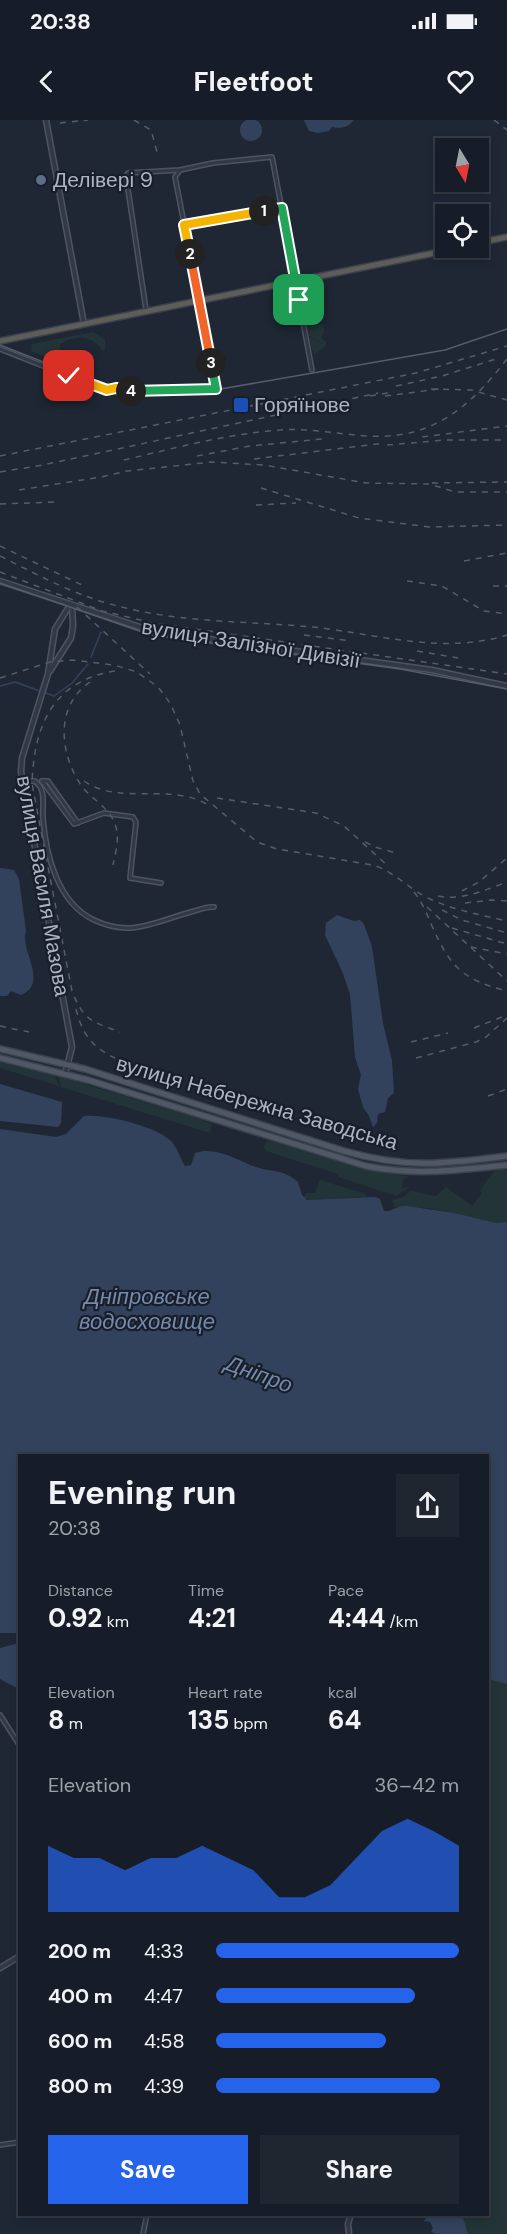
<!DOCTYPE html>
<meta charset="utf-8">
<style>
:root{--surface:#171d28;--page:#202630;--text:#f1f3f6;--muted:#9ea2a8;--line:#363b45;--accent:#2563eb}
body{margin:0;font-family:"DM Sans",sans-serif;background:var(--page);color:var(--text);height:100vh;display:flex;flex-direction:column;font-size:22px;white-space:nowrap}
*{box-sizing:border-box;margin:0}
p{font-size:20px;color:var(--muted)}
.icon{flex:none;width:33px;height:33px;fill:none;stroke:currentColor;stroke-width:2;stroke-linecap:round;stroke-linejoin:round}
.map{position:relative;flex:1;overflow:hidden}
.panel{position:absolute;left:18px;top:1334px;width:471px;height:762px;display:flex;flex-direction:column;background:var(--surface);border-radius:0px;box-shadow:0 3px 9px #0003,0 0 0 2px var(--line)}
.panel>*{flex:none}
.needle{width:39px;rotate:170deg}
.fabs{position:absolute;left:435px;top:18px;display:grid;gap:12px}
.fabs a{display:grid;place-items:center;width:54px;height:54px;border-radius:0px;background:var(--surface);box-shadow:0 3px 9px #0003,0 0 0 2px var(--line);font-size:30px}
.pin{position:absolute;display:grid;place-items:center;width:51px;height:51px;color:#fff;margin:-26px;border-radius:12px;box-shadow:0 3px 9px #0006}
.km{position:absolute;width:30px;height:30px;margin:-15px;border-radius:50%;background:#222;color:#fff;font-size:16px;line-height:30px;text-align:center}
.round{display:grid;place-items:center;flex:none;width:63px;height:63px;border-radius:0px;background:var(--page)}
.head{display:flex;align-items:center;justify-content:space-between;height:102px;padding:0 30px}
h1{font-size:33px;font-weight:700;line-height:45px}
.figures{display:grid;grid-template-columns:repeat(3,1fr);gap:9px;height:102px;padding:6px 30px}
.figures div{display:grid;align-content:center}
.figures b{font-size:26px;font-weight:700}
.figures small{font-size:16px;font-weight:400}
.figures p{font-size:16px}
.chart{height:168px;padding:12px 30px}
.chart p{display:flex;justify-content:space-between}
.chart svg{width:100%;height:108px;margin-top:6px;fill:var(--accent);opacity:.7}
.action{display:flex;gap:12px;margin-top:auto;padding:12px 30px}
.action a{flex:1;height:69px;border-radius:0px;background:var(--accent);color:#fff;font-size:24px;font-weight:700;line-height:69px;text-align:center}
.action a+a{background:var(--page);color:var(--text)}
ul{padding:0 30px;list-style:none;font-size:20px}
li{display:grid;grid-template-columns:96px 72px 1fr;align-items:center;height:45px}
li i{height:15px;border-radius:8px;background:var(--accent)}
.status{display:flex;justify-content:space-between;align-items:center;height:42px;padding:0 30px;background:var(--surface);direction:ltr}
.status svg{height:16px;fill:currentColor}
header{display:flex;justify-content:space-between;align-items:center;height:78px;padding:0 30px;background:var(--surface);font-size:27px;font-weight:700}
.map>svg:first-child{display:block}
</style>
<div class="status"><b>20:38</b><svg viewBox="0 0 49 12"><path d="M0 12V9h3v3zM5 12V6h3v6zM10 12V3h3v9zM15 12V0h3v12zM26 1h20v11H26zM47 4h2v5h-2z"/></svg></div>
<header><svg class="icon" aria-label="back" viewBox="0 0 24 24"><path d="M15 5l-7 7 7 7"/></svg>Fleetfoot<svg class="icon" aria-label="heart" viewBox="0 0 24 24"><path d="M12 20l-8-8c-3-5 5-10 8-4 3-6 11-1 8 4z"/></svg></header>
<div class="map">
<svg width="507" height="2114" viewBox="0 0 507 2114">
<rect width="100%" height="100%" fill="#1f2735"/>
<g fill="#223437">
<polygon points="306,197 309,197 312,206 323,204 324,212 321,218 326,222 326,226 315,234 312,230 309,217 323,224 309,216"/>
<path d="M93,212l12,8v10l-3,1c-9,-17 -27,-16 -42,-7v12l12,7 1,4 -42,-16 1,-7z"/>
<polygon points="0,942 55,956 59,966 0,948"/>
<polygon points="58,956 197,998 212,1004 210,1013 61,967"/>
<polygon points="268,1020 364,1049 409,1057 403,1059 402,1068 410,1067 396,1076 338,1057 338,1054 266,1031 263,1027"/>
<path d="M507,1048v54l-11,1 -68,-15 -33,-1 -3,-7 11,-3 8,-6 25,5 9,-8 -4,-5 31,23 10,-13 -2,-2c9,-13 11,-21 27,-23z"/>
<polygon points="320,1060 363,1073 368,1077 311,1080 304,1078 306,1073 315,1073"/>
<polygon points="488,1559 507,1564 507,2114 468,2114 462,2094 488,2094"/>
</g>
<g fill="#33425c">
<circle cx="251" cy="10" r="11"/>
<path d="M304,0h50c-7,9 -13,8 -22,7l-3,4 -11,2 -9,-2z"/>
<path d="M0,748l14,2 5,9 7,52c-7,18 24,53 -5,64l-10,-4 -4,5h-7z"/>
<polygon points="337,795 354,801 360,800 364,804 372,827 383,903 392,941 394,973 388,978 385,992 378,994 377,1003 373,1007 369,996 363,987 358,969 361,955 355,937 350,874 342,851 325,815 326,803"/>
<polygon points="0,964 62,982 61,1003 58,1007 0,1001"/>
<path d="M84,996c21,-2 72,10 87,25 7,8 9,17 14,25l6,-1 4,-12c22,-8 44,9 64,15 15,4 25,2 39,14l4,13 5,5 68,-3 5,2 4,12c8,1 13,-6 23,-5l47,7 42,10 11,-1v462l-19,-5v-224h-468l-1,178h-19v-504l56,8 10,-3z"/>
<polygon points="19,1523 20,1523 19,1569 0,1559 0,1528"/>
<polygon points="422,2094 462,2094 468,2114 436,2114 431,2112 433,2108 430,2102 424,2101 426,2098"/>
</g>
<g fill="none" stroke-linecap="round" stroke-linejoin="round">
<g stroke="#33425c" stroke-width="1.5">
<polyline points="91,537 101,512"/>
<polyline points="0,566 15,562 40,571"/>
<polyline points="46,573 54,576 72,563 88,544"/>
</g>
<defs>
<g id="minor">
<polyline points="184,105 282,88"/>
<polyline points="146,190 126,56 128,53 180,50 213,43 272,37 312,250"/>
<polyline points="0,229 107,271 116,268 142,272 216,269 175,57 180,50"/>
<polyline points="22,661 35,661"/>
<path d="M34,661c13,7 8,25 9,37 3,38 15,85 51,102 38,18 62,1 97,-8 8,-2 15,-6 23,-5"/>
<polyline points="42,661 74,704 104,693 133,697 136,702 130,758 161,763"/>
<polyline points="42,661 48,661 78,703"/>
<polyline points="0,1595 20,1626"/>
<polyline points="0,2025 20,2022"/>
<polyline points="143,2114 147,2094"/>
</g>
<g id="tertiary">
<polyline points="46,0 84,204"/>
<polyline points="0,461 152,511 432,550 507,566"/>
<polyline points="50,551 71,518 73,506 72,486"/>
<polyline points="65,954 72,927 21,652 22,638 48,554 55,509 70,485"/>
<polyline points="0,1848 20,1836"/>
<polyline points="349,2114 348,2104 351,2094"/>
</g>
<g id="primary">
<path d="M0,929l85,20 259,82c63,18 99,13 163,5"/>
<path d="M0,938l88,22 278,86c49,10 93,4 141,-1"/>
</g>
<g id="trunk">
<polyline points="478,123 507,117"/>
<polyline points="0,221 459,128"/>
</g>
</defs>
<use href="#minor" stroke="#4d5461" stroke-width="6"/>
<use href="#tertiary" stroke="#4d5461" stroke-width="7"/>
<use href="#primary" stroke="#3c434f" stroke-width="8"/>
<use href="#trunk" stroke="#3a414d" stroke-width="8"/>
<use href="#minor" stroke="#323945" stroke-width="3"/>
<use href="#tertiary" stroke="#323945" stroke-width="4"/>
<use href="#primary" stroke="#505866" stroke-width="5"/>
<use href="#trunk" stroke="#5e5d5a" stroke-width="5"/>
<g stroke="#545d6d" stroke-width="1.5">
<polyline points="0,225 117,271 150,274 215,270 445,230 507,209"/>
<polyline points="0,463 151,515 400,549 507,569"/>
</g>
<g stroke="#545d6d" stroke-width="1.5" stroke-dasharray="6 6" stroke-linecap="butt">
<polyline points="134,0 151,10 157,32"/>
<polyline points="494,0 507,10"/>
<polyline points="60,3 88,0"/>
<polyline points="396,266 442,256 496,239"/>
<polyline points="431,269 471,270 507,280"/>
<polyline points="370,276 394,272"/>
<polyline points="385,276 439,269"/>
<polyline points="422,317 507,306"/>
<polyline points="387,325 445,320 507,320"/>
<polyline points="0,336 416,253 507,226"/>
<polyline points="197,336 250,326 322,319"/>
<polyline points="254,339 385,323"/>
<path d="M124,340c51,-12 103,-26 156,-30 29,-2 58,4 87,6 65,4 102,-28 140,-77"/>
<polyline points="0,352 43,345 378,273"/>
<polyline points="432,363 507,362"/>
<polyline points="261,368 359,398 429,407 507,405"/>
<polyline points="19,370 101,357 127,351 212,342 264,345 366,363 429,364 455,372 507,372"/>
<polyline points="0,384 56,382"/>
<polyline points="256,385 296,383"/>
<polyline points="0,426 84,466"/>
<path d="M0,436c38,19 76,40 118,50 63,17 130,15 195,21 64,7 130,28 194,8"/>
<polyline points="464,441 507,433"/>
<polyline points="0,452 102,491 153,503 507,554"/>
<polyline points="407,461 442,466 484,491 507,494"/>
<polyline points="493,466 507,466"/>
<polyline points="77,487 150,554"/>
<polyline points="304,515 351,521"/>
<polyline points="417,531 458,538"/>
<path d="M115,551c-63,10 -81,55 -83,113l40,207c11,29 20,31 48,41"/>
<path d="M0,558l50,-16 22,-2 42,5 23,7 21,15 12,16 10,22 13,56 7,13 57,48 20,7 96,16c22,7 37,25 57,34 24,11 51,16 77,22"/>
<path d="M90,562c-34,23 -31,68 -11,100 9,16 29,23 36,42 5,14 1,27 -2,41"/>
<path d="M84,661c35,25 88,1 124,24"/>
<polyline points="217,678 316,693 344,706 389,747"/>
<polyline points="365,722 375,727 396,733"/>
<polyline points="462,771 479,762 507,738"/>
<path d="M414,772c8,10 13,22 18,34 18,41 31,54 75,65"/>
<path d="M438,776c24,5 47,-6 69,-14"/>
<polyline points="465,783 492,780 507,781"/>
<polyline points="427,787 507,861"/>
<polyline points="442,790 462,800 507,813"/>
<polyline points="452,808 507,824"/>
<polyline points="471,827 507,834"/>
<path d="M76,889c6,25 16,38 39,49"/>
<polyline points="0,906 29,912"/>
<polyline points="474,908 502,897"/>
<polyline points="411,922 448,913"/>
<polyline points="416,938 476,922 486,917 507,898"/>
<polyline points="488,976 507,969"/>
</g>
</g>
<g fill="none" stroke-linecap="round" stroke-linejoin="round">
<defs>
<polyline id="split-1" points="264,91 282,88 299,180"/>
<polyline id="split-2" points="190,134 184,105 264,91"/>
<polyline id="split-3" points="190,134 211,243"/>
<polyline id="split-4" points="131,271 216,269 211,243"/>
<polyline id="split-5" points="69,256 107,270 116,268 131,271"/>
</defs>
<use href="#split-1" stroke="#fff" stroke-width="12"/>
<use href="#split-2" stroke="#fff" stroke-width="12"/>
<use href="#split-3" stroke="#fff" stroke-width="12"/>
<use href="#split-4" stroke="#fff" stroke-width="12"/>
<use href="#split-5" stroke="#fff" stroke-width="12"/>
<use href="#split-1" stroke="#22a559" stroke-width="8"/>
<use href="#split-2" stroke="#f5b400" stroke-width="8"/>
<use href="#split-3" stroke="#f0652b" stroke-width="8"/>
<use href="#split-4" stroke="#22a559" stroke-width="8"/>
<use href="#split-5" stroke="#f5b400" stroke-width="8"/>
</g>
<circle fill="#5c6f8a" stroke="#181f2a" stroke-width="2" cx="41" cy="60" r="6"/>
<rect fill="#1a4fb4" stroke="#181f2a" stroke-width="2" x="233" y="277" width="16" height="16" rx="3"/>
<g text-anchor="middle" dominant-baseline="central" stroke-width="4.5" stroke-linejoin="round" paint-order="stroke">
<g font-size="21" fill="#acb4c3" stroke="#181f2a" text-anchor="start">
<text x="53" y="60">Делівері 9</text>
<text x="254" y="285">Горяїнове</text>
</g>
<g font-size="21" fill="#acb4c3" stroke="#181f2a">
<text transform="translate(251 524) rotate(9)">вулиця Залізної Дивізії</text>
<text transform="translate(43 766) rotate(80)">вулиця Василя Мазова</text>
<text transform="translate(257 983) rotate(16)">вулиця Набережна Заводська</text>
</g>
<g font-size="22" font-style="italic" fill="#7489ab" stroke="#181f2a">
<text x="147" y="1176">Дніпровське<tspan x="147" dy="25">водосховище</tspan></text>
<text transform="translate(259 1254) rotate(20)">Дніпро</text>
</g>
</g>
</svg>
<div class="fabs">
<a><svg class="needle" viewBox="-14 -14 28 28"><path d="M0-13l5 13h-10z" fill="#e53935"/><path d="M0 13l5-13h-10z" fill="#9ea2a8"/></svg></a>
<a><svg class="icon" aria-label="locate" viewBox="0 0 24 24"><circle cx="12" cy="12" r="6"/><path d="M12 2v4M12 18v4M2 12h4M18 12h4"/></svg></a>
</div>
<div class="pin" style="left:299px;top:180px;background:#1e9e55"><svg class="icon" aria-label="arrive" viewBox="0 0 24 24"><path d="M6 21V4h12l-3 4 3 4H6"/></svg></div>
<div class="pin" style="left:69px;top:256px;background:#d93025"><svg class="icon" aria-label="check" viewBox="0 0 24 24"><path d="M5 12l5 5 9-10"/></svg></div>
<b class="km" style="left:264px;top:91px">1</b>
<b class="km" style="left:190px;top:134px">2</b>
<b class="km" style="left:211px;top:243px">3</b>
<b class="km" style="left:131px;top:271px">4</b>
<section class="panel">
<div class="head"><div><h1>Evening run</h1><p>20:38</p></div><a class="round"><svg class="icon" aria-label="share" viewBox="0 0 24 24"><path d="M12 15V3M7 8l5-5 5 5M5 13v7h14v-7"/></svg></a></div>
<div class="figures">
<div><p>Distance</p><b>0.92<small> km</small></b></div>
<div><p>Time</p><b>4:21</b></div>
<div><p>Pace</p><b>4:44<small> /km</small></b></div>
</div>
<div class="figures">
<div><p>Elevation</p><b>8<small> m</small></b></div>
<div><p>Heart rate</p><b>135<small> bpm</small></b></div>
<div><p>kcal</p><b>64</b></div>
</div>
<div class="chart"><p><span>Elevation</span>36–42 m</p>
<svg viewBox="0 0 160 44" preserveAspectRatio="none"><path d="M0 44V17L10 22L20 22L30 27L40 22L50 22L60 17L70 22L80 27L90 38L100 38L110 33L120 22L130 11L140 6L150 11L160 17V44z"/></svg>
</div>
<ul>
<li><b>200 m</b>4:33<i style="width:100%"></i></li>
<li><b>400 m</b>4:47<i style="width:82%"></i></li>
<li><b>600 m</b>4:58<i style="width:70%"></i></li>
<li><b>800 m</b>4:39<i style="width:92%"></i></li>
</ul>
<div class="action"><a>Save</a><a>Share</a></div>
</section>
</div>
